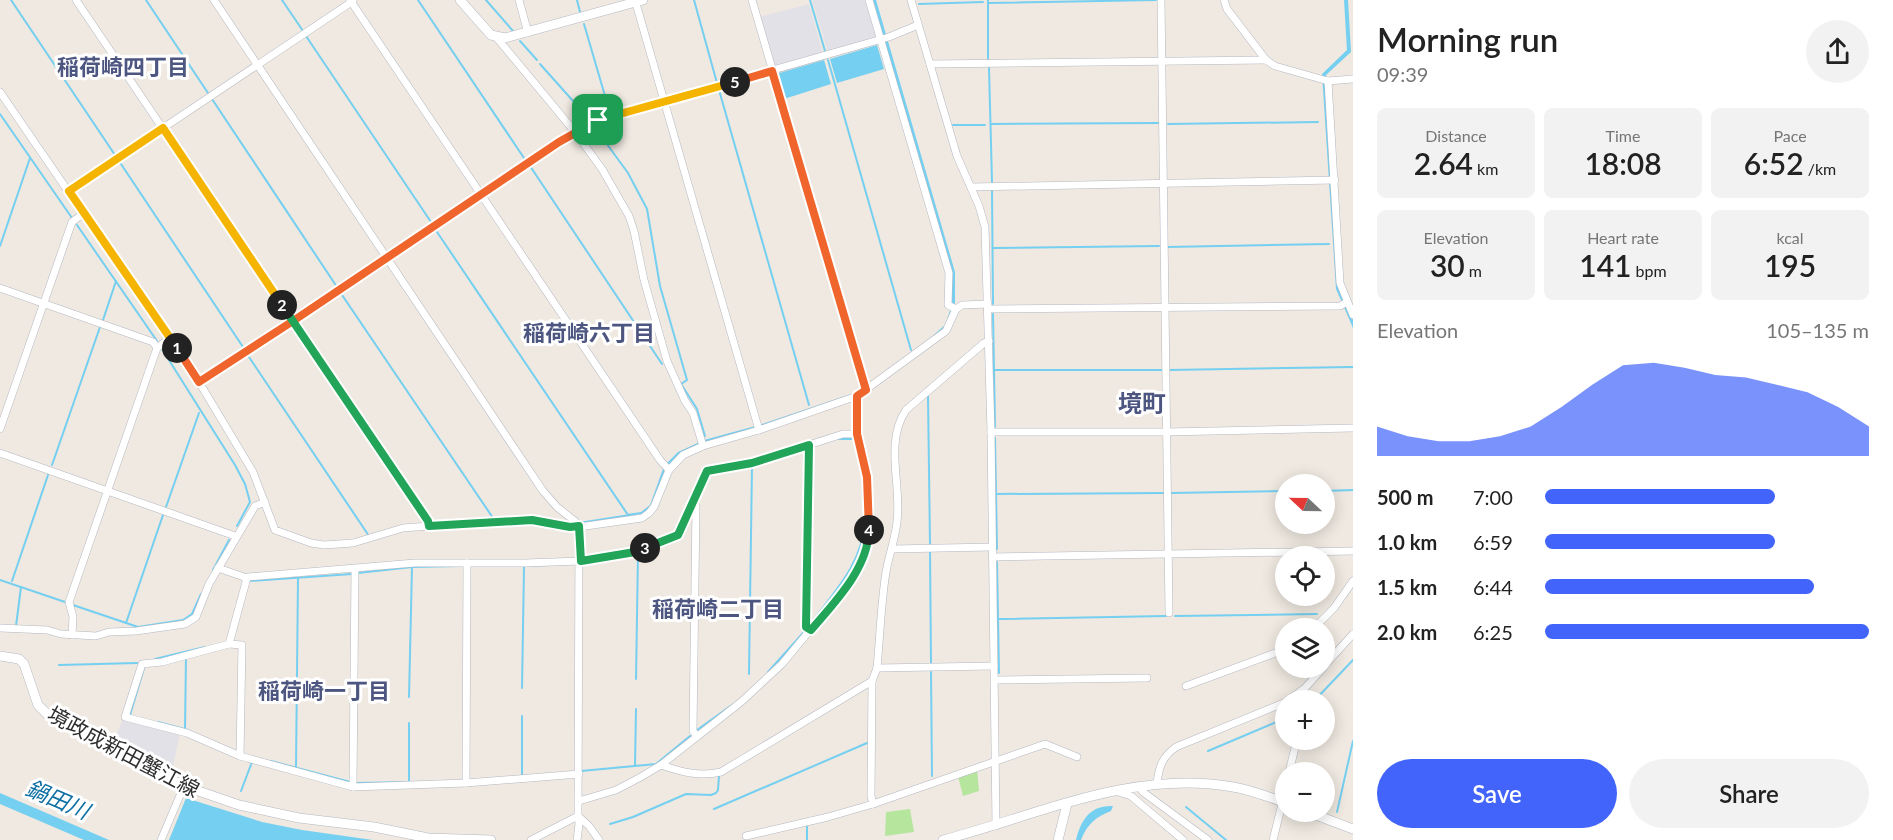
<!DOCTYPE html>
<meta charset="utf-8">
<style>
:root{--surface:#fff;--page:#f2f2f2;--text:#222;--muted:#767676;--accent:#4264fb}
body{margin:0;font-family:Lato,"Noto Sans JP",sans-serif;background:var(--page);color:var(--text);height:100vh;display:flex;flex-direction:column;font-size:22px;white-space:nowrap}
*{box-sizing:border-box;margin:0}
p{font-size:20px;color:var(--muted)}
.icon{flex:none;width:33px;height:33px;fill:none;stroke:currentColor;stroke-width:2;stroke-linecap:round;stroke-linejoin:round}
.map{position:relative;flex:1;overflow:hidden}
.side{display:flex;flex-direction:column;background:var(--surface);width:540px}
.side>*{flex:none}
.needle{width:39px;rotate:292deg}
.buttons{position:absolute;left:1275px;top:474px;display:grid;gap:12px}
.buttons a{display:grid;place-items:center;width:60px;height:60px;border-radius:50%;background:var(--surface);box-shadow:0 3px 15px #0003;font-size:30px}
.pin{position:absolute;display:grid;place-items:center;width:51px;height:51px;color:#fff;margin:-26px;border-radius:12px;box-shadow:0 3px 9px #0006}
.km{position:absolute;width:30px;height:30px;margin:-15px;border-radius:50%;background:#222;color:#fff;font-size:16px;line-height:30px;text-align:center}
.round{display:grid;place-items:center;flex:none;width:63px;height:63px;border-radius:32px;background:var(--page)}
.summary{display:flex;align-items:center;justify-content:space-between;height:102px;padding:0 24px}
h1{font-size:33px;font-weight:600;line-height:45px}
.figures{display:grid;grid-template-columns:repeat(3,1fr);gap:9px;height:102px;padding:6px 24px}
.figures div{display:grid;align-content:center;border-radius:9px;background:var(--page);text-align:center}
.figures b{font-size:30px;font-weight:600}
.figures small{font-size:16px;font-weight:400}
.figures p{font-size:16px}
.chart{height:168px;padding:12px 24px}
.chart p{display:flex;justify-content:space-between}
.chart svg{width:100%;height:108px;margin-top:6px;fill:var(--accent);opacity:.7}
.button{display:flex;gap:12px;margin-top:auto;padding:12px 24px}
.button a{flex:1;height:69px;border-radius:36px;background:var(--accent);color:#fff;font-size:24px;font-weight:600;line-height:69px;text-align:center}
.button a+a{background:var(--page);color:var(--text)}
ul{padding:0 24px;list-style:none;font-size:20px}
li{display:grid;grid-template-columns:96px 72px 1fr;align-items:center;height:45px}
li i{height:15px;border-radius:8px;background:var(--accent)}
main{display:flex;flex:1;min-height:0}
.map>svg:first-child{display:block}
</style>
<main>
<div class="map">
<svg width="1353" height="840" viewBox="0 0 1353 840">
<rect width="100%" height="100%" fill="#efe9e1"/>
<g fill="#e3e1e8">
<polygon points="812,0 866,0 877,39 828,52"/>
<polygon points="809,4 823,54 775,68 759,17"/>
<polygon points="123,719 180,734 171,776 112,746"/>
</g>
<g fill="#b6e59e">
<polygon points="977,769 979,791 963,796 958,776"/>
<polygon points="910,809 914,832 885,836 886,812"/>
</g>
<g fill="#75cff0">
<polygon points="873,0 876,0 955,272 955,305 946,328 912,357 854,395 771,424 704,444 681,454 671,463 648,511 643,514 627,516 627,514 641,512 650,505 664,466 678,452 704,440 759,425 854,393 912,354 945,325 952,305 951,272"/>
<polygon points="1344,0 1348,0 1351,52 1326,75 1326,83 1338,282 1353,320 1353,328 1336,289 1322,74 1347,50"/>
<polygon points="877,45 884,69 837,83 830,59"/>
<polygon points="824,60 831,84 784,99 776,74"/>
<polygon points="0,793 109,840 84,840 0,804"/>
<polygon points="186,798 262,822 302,830 373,840 169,840"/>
<path d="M1113,806l-2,5c-15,6 -24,13 -30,29h-5c5,-20 14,-35 37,-34z"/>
</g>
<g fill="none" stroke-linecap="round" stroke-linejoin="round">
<g stroke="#75cff0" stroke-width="2">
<polyline points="11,0 115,155"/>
<polyline points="146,0 208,93"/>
<polyline points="282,0 303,31"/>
<polyline points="418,0 526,161"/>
<polyline points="486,0 513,31"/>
<polyline points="577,0 580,12"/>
<polyline points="694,0 717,83"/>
<polyline points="810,0 825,51"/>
<polyline points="988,0 988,60"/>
<polyline points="988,3 1156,0"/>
<polyline points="919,4 983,2"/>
<polyline points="584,24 610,113"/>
<polyline points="306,36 431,222"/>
<polyline points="520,41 537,60"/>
<polyline points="828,60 911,350"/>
<polyline points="540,64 590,120"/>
<polyline points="989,68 992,182"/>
<polyline points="719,90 809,405"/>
<polyline points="212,99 337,287"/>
<polyline points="0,114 72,218"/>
<polyline points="991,124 1159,123"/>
<polyline points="1168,124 1318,122"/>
<polyline points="593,125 628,173 647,209 660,286 687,380 681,384 697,409 705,436"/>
<polyline points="953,125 985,125"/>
<polyline points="594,126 611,120"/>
<polyline points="119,161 243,347"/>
<polyline points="530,166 662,364"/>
<polyline points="992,191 993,304"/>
<polyline points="77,225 157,341"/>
<polyline points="435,229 628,515"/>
<polyline points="0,246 30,158"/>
<polyline points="1167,247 1329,244"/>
<polyline points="993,248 1159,246"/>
<polyline points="340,292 493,518"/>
<polyline points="993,314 995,427"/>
<polyline points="103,320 116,281"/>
<polyline points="162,349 235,465 245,484 250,502 237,526"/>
<polyline points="247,354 369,536"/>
<polyline points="994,370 1162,370"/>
<polyline points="1170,370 1353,367"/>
<polyline points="928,396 930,544"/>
<polyline points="853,430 854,411"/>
<polyline points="995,438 997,549"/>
<polyline points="839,439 854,439 862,475 864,494"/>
<polyline points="52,465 100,327"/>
<polyline points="1324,491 1353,490"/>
<polyline points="1171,493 1286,491"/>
<polyline points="996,494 1164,493"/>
<polyline points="698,501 710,475 740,468"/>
<polyline points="166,507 199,413"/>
<polyline points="457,521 532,516 573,523"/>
<polyline points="579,523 630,515"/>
<polyline points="649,550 681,538 691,515"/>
<polyline points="930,552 931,663"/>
<polyline points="997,562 999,673"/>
<polyline points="487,566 552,565"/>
<polyline points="213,570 229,540"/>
<polyline points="358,573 412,567 460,566"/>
<polyline points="0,580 65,602"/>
<polyline points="12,581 48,475"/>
<polyline points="250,581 352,574"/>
<polyline points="73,605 138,627 183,620 192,614 201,594"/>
<polyline points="1175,616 1317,614"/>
<polyline points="999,619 1166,616"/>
<path d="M812,622c24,-32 50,-58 53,-101"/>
<polyline points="126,623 163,515"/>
<polyline points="16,626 21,587"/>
<polyline points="155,659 205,647"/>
<polyline points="59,665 137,663"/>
<polyline points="768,672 804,632"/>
<polyline points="931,672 932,776"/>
<polyline points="749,674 752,466"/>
<polyline points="636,679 638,554"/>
<polyline points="522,688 524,567"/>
<polyline points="409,697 412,567"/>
<polyline points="1315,700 1353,660"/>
<polyline points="132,716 130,715 144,668"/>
<polyline points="522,716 522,776"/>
<polyline points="158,722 188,730"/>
<polyline points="185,729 186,657"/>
<polyline points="697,730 732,705"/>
<polyline points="1208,751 1286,718"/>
<polyline points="271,761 350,782"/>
<polyline points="635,766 636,709"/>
<polyline points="296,768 298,579"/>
<polyline points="581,771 656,764 690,736"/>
<polyline points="409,782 409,723"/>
<polyline points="357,783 411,782"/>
<polyline points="241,791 252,762"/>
<polyline points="1186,807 1226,840"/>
<polyline points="714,809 867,743"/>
<polyline points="1337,812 1353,741"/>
<polyline points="610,824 633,817 686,794 711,795 716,793 718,790 719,776"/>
<polyline points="807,825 807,840"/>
</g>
<defs>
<g id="street">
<polyline points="76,0 428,521 429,526"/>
<polyline points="214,0 543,491 557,507 576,522 576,527"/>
<polyline points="350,0 660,460 669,470"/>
<polyline points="519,0 528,33"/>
<polyline points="635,0 759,430"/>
<polyline points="752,0 866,390"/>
<polyline points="869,0 949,273 948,305 956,309"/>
<polyline points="911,0 957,156 979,206 985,227 991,432 996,826"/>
<polyline points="1161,0 1169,613"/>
<polyline points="1224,0 1227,9 1266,60 1275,66 1328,81 1353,79"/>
<polyline points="497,38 575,132 602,169 629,216 634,231 644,280 667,361 685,401 693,413 703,446"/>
<polyline points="930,64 1266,60"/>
<polyline points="1328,81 1340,283 1353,315"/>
<polyline points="0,92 199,382 253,472 275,530 311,543 324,545 353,543 403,528 429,526 532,520 570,527 579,527 642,518 649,513 654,507 669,470 683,455 703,446 759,430 857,396 946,331 956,309 962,305 988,304"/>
<polyline points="971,187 1335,180"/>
<polyline points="69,191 353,1"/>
<polyline points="0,288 153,342 157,348"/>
<polyline points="988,309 1340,306 1347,302"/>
<polyline points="199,382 293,321 584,127 598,120 889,37 918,25"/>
<polyline points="0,429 72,222 84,213"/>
<polyline points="991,432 1166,432 1353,428"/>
<polyline points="809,445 806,627 811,630"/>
<polyline points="0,453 235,536"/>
<polyline points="693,504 696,506 693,731 697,736"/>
<polyline points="892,549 992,547"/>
<polyline points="993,557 1353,551"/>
<polyline points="218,568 247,578 248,577 415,563 525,563 581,561 635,552 678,535 707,471 752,463 843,434 857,434"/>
<polyline points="0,628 47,630 61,634 96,636 109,632 136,631 185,624 196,617 209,584 255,506 265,502"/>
<polyline points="1314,628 1334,608 1353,581"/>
<polyline points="72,635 73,617 69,602 157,348 170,338"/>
<polyline points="229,644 162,662 142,664 125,717 187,733 240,756 353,787 466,783 579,774"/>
<polyline points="1324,666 1353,634"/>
<polyline points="877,668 994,666"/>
<polyline points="995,680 1147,678"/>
<polyline points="872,681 871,796 873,804"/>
<polyline points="1186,686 1286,649"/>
<polyline points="1288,700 1305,688 1323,668"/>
<polyline points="240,756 242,645 229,644 247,578"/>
<path d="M661,765c20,7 39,12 60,7l151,-91 5,-13c3,-32 4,-65 9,-96 3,-17 9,-33 11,-50 5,-37 -13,-79 9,-112l78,-67 5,-2"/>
<polyline points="1289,772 1297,740"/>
<polyline points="466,783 467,563"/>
<path d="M1157,783c2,-16 5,-26 19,-36l110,-45"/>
<polyline points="1139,786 1143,792 1208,840"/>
<polyline points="353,787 355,569"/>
<polyline points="1115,791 1131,796 1183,840"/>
<polyline points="579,801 616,790 639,778 661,765 741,702 782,664 841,593 857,570 869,536 867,477 857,434 857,396"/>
<polyline points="746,836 828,817 873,804 1045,744 1077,757"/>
<polyline points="161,840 184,786"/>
<polyline points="531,840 578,816 589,826 599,840"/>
<polyline points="577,840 579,824 578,816 579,527"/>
<polyline points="1273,840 1286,788"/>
</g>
<g id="secondary">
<polyline points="460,0 491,35 505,38 643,0"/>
<polyline points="0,656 19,659 24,664 38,705 47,714 184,786 239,805 299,818 374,827 428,838 491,840"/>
<polyline points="1308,812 1353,829"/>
<path d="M943,840c95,-25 191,-71 290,-53 18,3 36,10 53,16"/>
<polyline points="1058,840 1067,804"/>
</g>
</defs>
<use href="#street" stroke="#b4b7c1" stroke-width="8"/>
<use href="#secondary" stroke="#b4b7c1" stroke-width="10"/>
<use href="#street" stroke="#fff" stroke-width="7"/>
<use href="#secondary" stroke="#fff" stroke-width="9"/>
</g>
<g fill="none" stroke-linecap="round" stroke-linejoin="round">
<defs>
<polyline id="split-1" points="177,348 199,382 293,321 559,142 598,120"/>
<polyline id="split-2" points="177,348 69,191 163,128 282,305"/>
<polyline id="split-3" points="282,305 428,521 429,526 532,520 570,527 579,526 581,561 635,552 645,548"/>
<path id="split-4" d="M645,548l33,-13 29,-64 45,-8 57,-18 -3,182 5,3c23,-27 57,-61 58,-100"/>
<polyline id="split-5" points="735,82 772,71 866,390 857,396 857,434 867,477 869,530"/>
<polyline id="split-6" points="598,120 735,82"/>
</defs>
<use href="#split-1" stroke="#fff" stroke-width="12"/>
<use href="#split-2" stroke="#fff" stroke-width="12"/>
<use href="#split-3" stroke="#fff" stroke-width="12"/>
<use href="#split-4" stroke="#fff" stroke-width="12"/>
<use href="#split-5" stroke="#fff" stroke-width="12"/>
<use href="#split-6" stroke="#fff" stroke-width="12"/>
<use href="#split-1" stroke="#f0652b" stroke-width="8"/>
<use href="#split-2" stroke="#f5b400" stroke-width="8"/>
<use href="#split-3" stroke="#22a559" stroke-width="8"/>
<use href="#split-4" stroke="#22a559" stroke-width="8"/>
<use href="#split-5" stroke="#f0652b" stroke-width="8"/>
<use href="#split-6" stroke="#f5b400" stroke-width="8"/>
</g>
<g text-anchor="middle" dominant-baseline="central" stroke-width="6" stroke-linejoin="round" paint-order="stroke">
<g font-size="21" fill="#2e2e2e" stroke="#fff">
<text transform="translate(124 751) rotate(28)">境政成新田蟹江線</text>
</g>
<g font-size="22" font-weight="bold" fill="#4d5680" stroke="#fff">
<text x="123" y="66">稲荷崎四丁目</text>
<text x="589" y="332">稲荷崎六丁目</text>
<text x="718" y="608">稲荷崎二丁目</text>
<text x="324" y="690">稲荷崎一丁目</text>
</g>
<g font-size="22" font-style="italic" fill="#0d6fa3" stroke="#fff">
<text transform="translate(58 799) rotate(23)">鍋田川</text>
</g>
<g font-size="24" font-weight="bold" fill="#4d5680" stroke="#fff">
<text x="1142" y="402">境町</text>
</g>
</g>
</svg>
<div class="buttons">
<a><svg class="needle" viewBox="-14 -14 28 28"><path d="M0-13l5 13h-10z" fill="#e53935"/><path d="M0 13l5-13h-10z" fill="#767676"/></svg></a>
<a><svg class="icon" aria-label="locate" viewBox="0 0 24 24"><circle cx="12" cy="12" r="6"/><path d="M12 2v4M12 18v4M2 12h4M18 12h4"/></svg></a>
<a><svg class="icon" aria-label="layers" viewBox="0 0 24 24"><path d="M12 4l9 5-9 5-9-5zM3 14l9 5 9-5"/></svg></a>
<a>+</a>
<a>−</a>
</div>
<div class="pin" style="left:598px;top:120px;background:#1e9e55"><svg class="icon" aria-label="arrive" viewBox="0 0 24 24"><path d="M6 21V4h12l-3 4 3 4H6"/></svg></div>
<b class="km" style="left:177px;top:348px">1</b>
<b class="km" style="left:282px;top:305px">2</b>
<b class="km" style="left:645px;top:548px">3</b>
<b class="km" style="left:869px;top:530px">4</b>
<b class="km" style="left:735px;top:82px">5</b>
</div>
<section class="side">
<div class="summary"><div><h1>Morning run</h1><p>09:39</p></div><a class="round"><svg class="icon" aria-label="share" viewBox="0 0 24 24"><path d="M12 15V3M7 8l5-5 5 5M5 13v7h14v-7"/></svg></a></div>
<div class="figures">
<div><p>Distance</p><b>2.64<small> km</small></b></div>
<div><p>Time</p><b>18:08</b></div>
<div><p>Pace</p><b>6:52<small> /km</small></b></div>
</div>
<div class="figures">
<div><p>Elevation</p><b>30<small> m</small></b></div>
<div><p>Heart rate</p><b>141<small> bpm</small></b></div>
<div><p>kcal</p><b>195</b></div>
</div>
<div class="chart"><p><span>Elevation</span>105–135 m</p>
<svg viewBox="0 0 160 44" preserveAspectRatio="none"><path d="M0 44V32L10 36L20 38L30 38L40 36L50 32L60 24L70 15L80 7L90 6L100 8L110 11L120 12L130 15L140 18L150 24L160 32V44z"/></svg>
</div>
<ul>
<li><b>500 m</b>7:00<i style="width:71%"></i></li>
<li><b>1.0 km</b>6:59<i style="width:71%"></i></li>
<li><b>1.5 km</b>6:44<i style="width:83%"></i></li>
<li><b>2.0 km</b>6:25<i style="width:100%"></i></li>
</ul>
<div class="button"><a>Save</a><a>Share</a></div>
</section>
</main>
